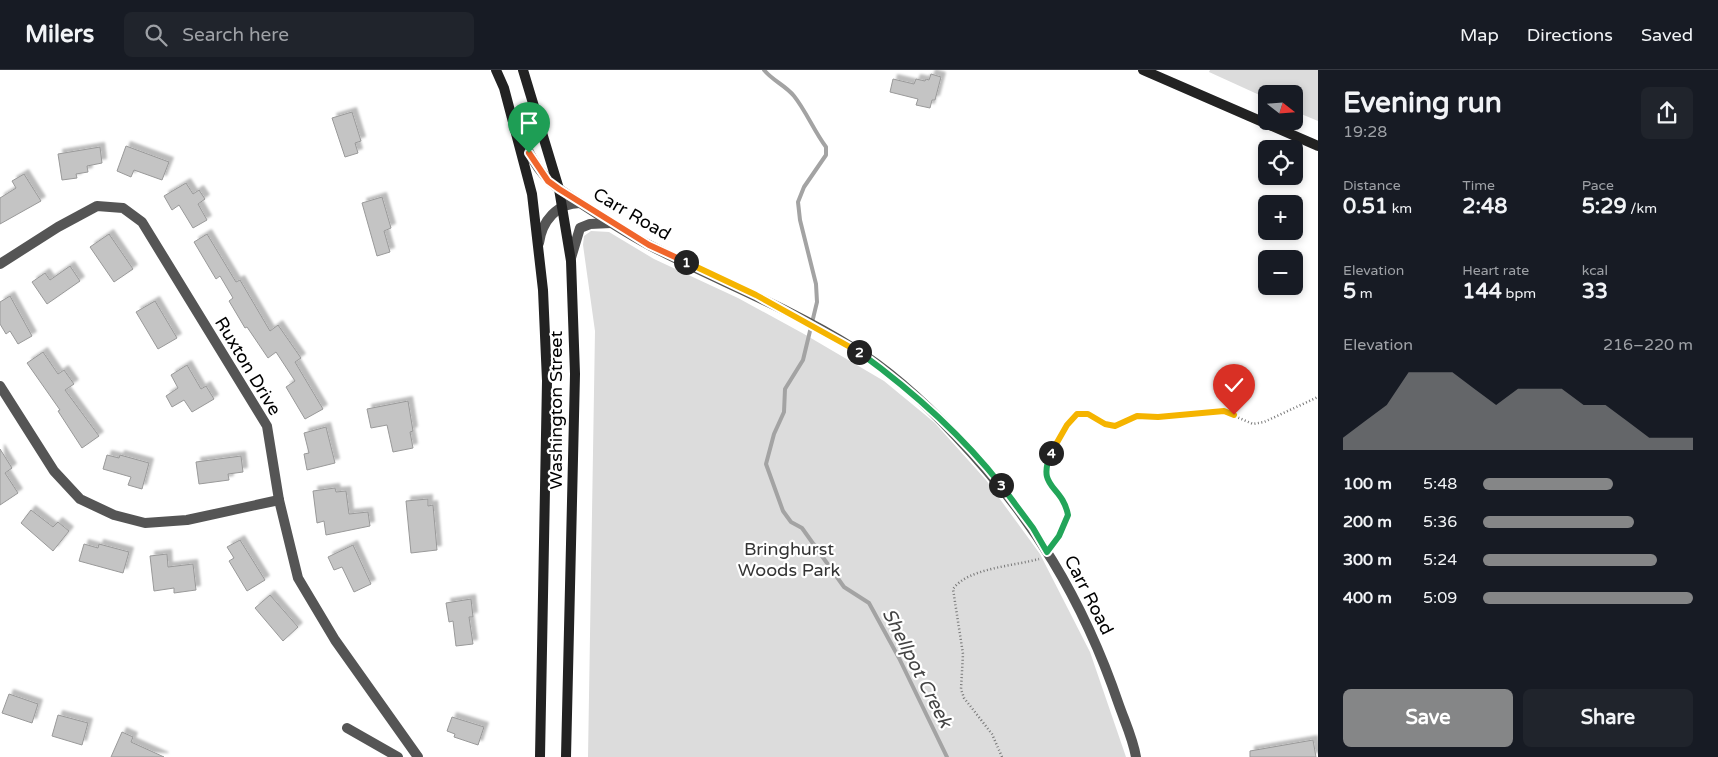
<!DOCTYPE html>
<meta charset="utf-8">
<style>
:root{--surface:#171b24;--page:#20242c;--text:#f1f3f6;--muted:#9ea1a6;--line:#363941;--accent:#858687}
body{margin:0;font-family:"Varela Round",sans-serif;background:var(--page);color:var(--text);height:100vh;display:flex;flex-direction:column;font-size:19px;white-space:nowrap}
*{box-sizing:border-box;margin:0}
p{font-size:16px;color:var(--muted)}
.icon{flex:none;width:28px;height:28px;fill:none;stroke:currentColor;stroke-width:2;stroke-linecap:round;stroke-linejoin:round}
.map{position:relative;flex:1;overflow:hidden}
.details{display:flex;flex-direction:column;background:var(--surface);width:400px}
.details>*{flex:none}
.needle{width:32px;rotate:107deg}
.tools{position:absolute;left:1258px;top:15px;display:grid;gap:10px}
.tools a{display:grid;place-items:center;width:45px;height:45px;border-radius:8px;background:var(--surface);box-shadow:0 2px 8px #0003;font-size:25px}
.pin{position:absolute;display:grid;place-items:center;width:42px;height:42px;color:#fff;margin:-51px -21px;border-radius:50% 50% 50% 0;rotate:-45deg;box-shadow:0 0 5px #0007}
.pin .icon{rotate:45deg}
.km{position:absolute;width:25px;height:25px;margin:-12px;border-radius:50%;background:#222;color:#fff;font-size:14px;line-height:25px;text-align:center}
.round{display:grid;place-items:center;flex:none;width:52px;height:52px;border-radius:8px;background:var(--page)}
.summary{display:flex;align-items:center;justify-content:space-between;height:85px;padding:0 25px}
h1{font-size:28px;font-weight:700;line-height:38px}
.figures{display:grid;grid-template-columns:repeat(3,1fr);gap:8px;height:85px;padding:5px 25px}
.figures div{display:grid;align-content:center}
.figures b{font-size:21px;font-weight:700}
.figures small{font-size:14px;font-weight:400}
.figures p{font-size:14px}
.chart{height:140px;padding:10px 25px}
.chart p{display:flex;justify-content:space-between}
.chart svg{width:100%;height:90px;margin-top:5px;fill:var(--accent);opacity:.7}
.button{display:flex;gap:10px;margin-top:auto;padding:10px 25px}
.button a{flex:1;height:58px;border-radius:8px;background:var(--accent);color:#fff;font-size:20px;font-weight:700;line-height:58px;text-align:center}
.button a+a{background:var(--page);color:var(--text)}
ul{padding:0 25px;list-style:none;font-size:16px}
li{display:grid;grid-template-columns:80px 60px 1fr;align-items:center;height:38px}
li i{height:12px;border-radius:6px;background:var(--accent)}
header{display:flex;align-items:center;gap:30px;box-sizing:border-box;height:70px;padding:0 25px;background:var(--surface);border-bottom:1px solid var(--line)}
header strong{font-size:24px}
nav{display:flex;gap:28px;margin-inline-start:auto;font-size:18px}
.search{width:350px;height:45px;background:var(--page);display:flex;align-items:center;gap:12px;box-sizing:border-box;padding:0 18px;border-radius:8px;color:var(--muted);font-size:19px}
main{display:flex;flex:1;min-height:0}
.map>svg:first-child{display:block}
</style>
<header>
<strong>Milers</strong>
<div class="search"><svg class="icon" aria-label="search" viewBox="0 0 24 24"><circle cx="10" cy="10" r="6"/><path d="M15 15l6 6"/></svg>Search here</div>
<nav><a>Map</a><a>Directions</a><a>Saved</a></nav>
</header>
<main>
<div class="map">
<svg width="1318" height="687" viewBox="0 0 1318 687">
<defs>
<filter id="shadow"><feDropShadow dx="4.5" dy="-4.5" stdDeviation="1" flood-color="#0004"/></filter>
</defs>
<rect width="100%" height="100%" fill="#fff"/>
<g fill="#dcdcdc">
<polygon points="1210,0 1318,0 1318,51 1294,41 1294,24 1266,24 1266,28 1209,2"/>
<polygon points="591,161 609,162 654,189 738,228 804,264 884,311 935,353 986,410 1040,484 1090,582 1126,687 588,687 595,261 583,175 584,166"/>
</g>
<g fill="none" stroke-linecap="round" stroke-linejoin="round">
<path stroke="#a3a3a3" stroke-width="4" d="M764,0c9,11 21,15 30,26 12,15 20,35 32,51v8l-22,32 -6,15 2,18 16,64 1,18 -14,58 -18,29 -1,23 -10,22 -8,30 17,47 8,11 11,6 42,59 25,16 30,55 48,99"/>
</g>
<g fill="#c4c4c4" stroke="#999" filter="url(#shadow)">
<polygon points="931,4 941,7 935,30 932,30 930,38 916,35 918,29 890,22 893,9 914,14 916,9 925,11 926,9 929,10"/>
<polygon points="352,42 361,71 355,73 358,83 345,87 332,48"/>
<polygon points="126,76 169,92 162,110 134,100 131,107 117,101"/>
<polygon points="100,77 102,93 87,96 88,102 76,104 77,108 62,110 58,84"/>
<polygon points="24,104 41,131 0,154 0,128 16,118 12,111"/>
<polygon points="186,113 193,124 199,120 205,129 198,134 207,150 193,158 179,135 172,140 164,126"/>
<polygon points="382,127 391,158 384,161 390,182 377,186 362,133"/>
<polygon points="109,164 133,199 114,212 90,177"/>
<polygon points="207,164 236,212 240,210 270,261 278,255 301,288 295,292 323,339 305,349 286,317 295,311 276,282 268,288 247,257 245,258 229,231 233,228 220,206 216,209 194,172"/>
<polygon points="70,196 80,211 47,234 32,212 45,203 50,210"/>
<polygon points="10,226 32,266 18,274 10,261 6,264 0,254 0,232"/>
<polygon points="155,231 177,268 158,279 136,242"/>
<polygon points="43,282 58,304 64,300 74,314 65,320 99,366 82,378 58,341 60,340 27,293"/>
<polygon points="187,295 201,319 206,316 214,329 192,342 184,330 172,337 166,326 178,318 171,305"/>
<polygon points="408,331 413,361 410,362 413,378 393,382 387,355 371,358 367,339"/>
<polygon points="326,357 335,393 307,400 304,384 309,383 304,363"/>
<polygon points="0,379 12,398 5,403 18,423 0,435"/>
<polygon points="107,385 119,388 120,385 149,393 142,419 128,415 131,407 103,399"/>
<polygon points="241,386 243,402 228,404 229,410 199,414 196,392"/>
<polygon points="335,418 336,422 346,421 349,444 368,442 370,456 326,465 324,451 317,453 313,421"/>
<polygon points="428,429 428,436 433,435 437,480 411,483 406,431"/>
<polygon points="31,440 53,457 58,452 69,461 53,481 21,453"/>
<polygon points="240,470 265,510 247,521 229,491 234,488 227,477"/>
<polygon points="84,474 98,478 99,474 129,482 123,503 79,491"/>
<polygon points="353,475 371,514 354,522 342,497 334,500 328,487"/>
<polygon points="167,484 168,497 193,494 196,520 174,523 174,518 154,521 150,486"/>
<polygon points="270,525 298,557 283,571 255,538"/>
<polygon points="471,529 473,547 469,547 473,574 456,576 453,551 449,552 446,533"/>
<polygon points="9,624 38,634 32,653 2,643"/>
<polygon points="58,645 88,653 82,675 52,666"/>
<polygon points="452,647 484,657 478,675 454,667 455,664 447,661"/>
<polygon points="122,662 133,667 131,672 164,687 111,687"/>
<polygon points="1313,670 1316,687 1250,687 1250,681"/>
</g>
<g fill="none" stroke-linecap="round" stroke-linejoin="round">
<g stroke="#777" stroke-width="2.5" stroke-dasharray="1 2.5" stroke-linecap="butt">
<path d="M1054,473c14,-19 18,-34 2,-52 -3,-4 -8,-7 -9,-12 -6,-19 17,-52 30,-65h11l17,10 10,2 22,-10 21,1 65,-6 30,13 11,-2 54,-25"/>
<path d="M1002,687l-10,-23 -28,-36 -3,-9 2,-35 -10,-65c15,-21 61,-23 86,-30"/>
</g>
<g stroke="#555" stroke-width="10">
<polyline points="0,194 58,157 97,136 123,138 142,152 267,356 279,430 298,508 335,570 418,687"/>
<polyline points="0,316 54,401 80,429 114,445 145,453 187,450 279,430"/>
<polyline points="347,658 398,687"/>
</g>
<g stroke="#555" stroke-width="10">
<path d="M517,54c10,26 19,48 42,65 29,19 58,39 90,56 67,35 139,62 204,103 38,23 72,55 103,88 76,80 127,163 163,269 6,17 14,34 17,52"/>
<path d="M539,173c3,-22 18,-40 41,-40"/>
<polyline points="571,188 580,158 590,154 611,153"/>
</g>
<g stroke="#222" stroke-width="10">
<polyline points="496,0 504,18 532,124 543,220 547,311 540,687"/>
<polyline points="523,0 559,119 571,191 575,304 566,687"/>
<polyline points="1143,0 1318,76"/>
</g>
</g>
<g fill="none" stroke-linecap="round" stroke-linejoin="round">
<defs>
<polyline id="split-1" points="529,83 548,111 559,119 649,175 686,192"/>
<polyline id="split-2" points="686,192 756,225 859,282"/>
<path id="split-3" d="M859,282c52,38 102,82 142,133"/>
<path id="split-4" d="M1001,415l32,43 14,24 12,-16 9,-21c-6,-31 -32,-26 -17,-62"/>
<polyline id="split-5" points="1051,383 1067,355 1077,344 1088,344 1105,354 1115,356 1137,346 1158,347 1224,341 1234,345"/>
</defs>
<use href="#split-1" stroke="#fff" stroke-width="10"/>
<use href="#split-2" stroke="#fff" stroke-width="10"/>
<use href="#split-3" stroke="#fff" stroke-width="10"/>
<use href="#split-4" stroke="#fff" stroke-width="10"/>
<use href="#split-5" stroke="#fff" stroke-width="10"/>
<use href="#split-1" stroke="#f0652b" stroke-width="6"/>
<use href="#split-2" stroke="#f5b400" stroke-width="6"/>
<use href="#split-3" stroke="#22a559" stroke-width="6"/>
<use href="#split-4" stroke="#22a559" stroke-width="6"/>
<use href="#split-5" stroke="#f5b400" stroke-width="6"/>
</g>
<g text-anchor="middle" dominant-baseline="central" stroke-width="4.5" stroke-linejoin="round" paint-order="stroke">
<g font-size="18" fill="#000" stroke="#fff">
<text transform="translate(632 144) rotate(30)">Carr Road</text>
<text transform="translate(248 296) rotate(59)">Ruxton Drive</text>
<text transform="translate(556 340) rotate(-90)">Washington Street</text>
<text transform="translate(1089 525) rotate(63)">Carr Road</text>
</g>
<g font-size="18" fill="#333" stroke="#fff">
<text x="789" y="479">Bringhurst<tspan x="789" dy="21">Woods Park</tspan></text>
</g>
<g font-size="19" font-style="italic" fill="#444" stroke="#fff">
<text transform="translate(917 598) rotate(63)">Shellpot Creek</text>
</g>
</g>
</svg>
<div class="tools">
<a><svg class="needle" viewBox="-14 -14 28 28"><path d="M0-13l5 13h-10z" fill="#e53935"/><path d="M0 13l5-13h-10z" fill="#9ea1a6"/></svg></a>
<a><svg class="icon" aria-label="locate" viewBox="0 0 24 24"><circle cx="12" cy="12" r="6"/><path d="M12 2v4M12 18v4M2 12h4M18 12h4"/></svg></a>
<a>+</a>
<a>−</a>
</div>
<div class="pin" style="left:529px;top:83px;background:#1e9e55"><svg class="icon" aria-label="arrive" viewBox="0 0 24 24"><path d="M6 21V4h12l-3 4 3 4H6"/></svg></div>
<div class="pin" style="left:1234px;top:345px;background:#d93025"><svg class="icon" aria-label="check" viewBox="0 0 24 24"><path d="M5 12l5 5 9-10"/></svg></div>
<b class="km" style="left:686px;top:192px">1</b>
<b class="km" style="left:859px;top:282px">2</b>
<b class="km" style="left:1001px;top:415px">3</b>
<b class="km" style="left:1051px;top:383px">4</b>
</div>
<section class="details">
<div class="summary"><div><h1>Evening run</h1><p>19:28</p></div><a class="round"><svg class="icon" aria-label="share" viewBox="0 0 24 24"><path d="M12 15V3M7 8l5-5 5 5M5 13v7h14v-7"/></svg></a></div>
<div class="figures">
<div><p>Distance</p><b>0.51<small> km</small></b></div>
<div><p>Time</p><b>2:48</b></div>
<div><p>Pace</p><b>5:29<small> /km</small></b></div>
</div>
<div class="figures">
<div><p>Elevation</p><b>5<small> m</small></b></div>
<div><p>Heart rate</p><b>144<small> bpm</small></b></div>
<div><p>kcal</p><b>33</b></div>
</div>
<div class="chart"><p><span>Elevation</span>216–220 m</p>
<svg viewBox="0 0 160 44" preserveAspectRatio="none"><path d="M0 44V38L10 30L20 22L30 6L40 6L50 6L60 14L70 22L80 14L90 14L100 14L110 22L120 22L130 30L140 38L150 38L160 38V44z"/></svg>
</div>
<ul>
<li><b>100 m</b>5:48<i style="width:62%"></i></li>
<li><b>200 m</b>5:36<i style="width:72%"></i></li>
<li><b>300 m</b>5:24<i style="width:83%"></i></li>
<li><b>400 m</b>5:09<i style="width:100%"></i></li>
</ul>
<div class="button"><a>Save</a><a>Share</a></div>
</section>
</main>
